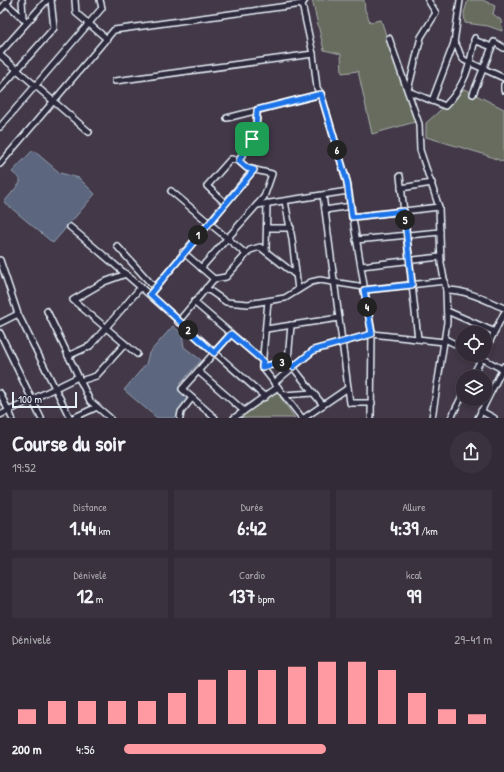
<!DOCTYPE html>
<html lang="fr">
<meta charset="utf-8">
<style>
:root{--surface:#322a36;--page:#3a323e;--text:#f1f3f6;--muted:#a8a7ad;--line:#4d4651;--accent:#ff9aa2}
body{margin:0;font-family:"Patrick Hand",sans-serif;background:var(--page);color:var(--text);height:100vh;display:flex;flex-direction:column;font-size:15px;white-space:nowrap}
*{box-sizing:border-box;margin:0}
p{font-size:13px;color:var(--muted)}
.icon{flex:none;width:22px;height:22px;fill:none;stroke:currentColor;stroke-width:2;stroke-linecap:round;stroke-linejoin:round}
.map{position:relative;height:418px;overflow:hidden}
.drawer{display:flex;flex-direction:column;background:var(--surface);flex:1}
.drawer>*{flex:none}
.tools{position:absolute;left:456px;top:326px;display:grid;gap:8px}
.tools a{display:grid;place-items:center;width:36px;height:36px;border-radius:50%;background:var(--surface);box-shadow:0 2px 6px #0003,0 0 0 1px var(--line);font-size:20px}
.scale{position:absolute;left:12px;bottom:10px;width:65px;box-sizing:border-box;padding-left:4px;border:2px solid #e8f1f8;border-top:0;font-size:11px;line-height:14px;white-space:nowrap;color:#e8f1f8;-webkit-text-stroke:3px #2f2a3d;paint-order:stroke}
.pin{position:absolute;display:grid;place-items:center;width:34px;height:34px;color:#fff;margin:-17px;border-radius:8px;box-shadow:0 2px 6px #0006}
.km{position:absolute;width:20px;height:20px;margin:-10px;border-radius:50%;background:#222;color:#fff;font-size:11px;line-height:20px;text-align:center}
.round{display:grid;place-items:center;flex:none;width:42px;height:42px;border-radius:21px;background:var(--page)}
.overview{display:flex;align-items:center;justify-content:space-between;height:68px;padding:0 12px}
h1{font-size:22px;font-weight:700;line-height:30px}
.metrics{display:grid;grid-template-columns:repeat(3,1fr);gap:6px;height:68px;padding:4px 12px}
.metrics div{display:grid;align-content:center;border-radius:0px;background:var(--page);text-align:center}
.metrics b{font-size:20px;font-weight:700}
.metrics small{font-size:11px;font-weight:400}
.metrics p{font-size:11px}
.chart{height:112px;padding:8px 12px}
.chart p{display:flex;justify-content:space-between}
.chart svg{width:100%;height:72px;margin-top:4px;stroke:var(--accent);stroke-width:6}
ul{padding:0 12px;list-style:none;font-size:13px}
li{display:grid;grid-template-columns:64px 48px 1fr;align-items:center;height:30px}
li i{height:10px;border-radius:5px;background:var(--accent)}
.map>svg:first-child{display:block}
</style>
<div class="map">
<svg width="504" height="418" viewBox="0 0 504 418">
<rect width="100%" height="100%" fill="#423848"/>
<filter id="ink" filterUnits="userSpaceOnUse"><feTurbulence type="fractalNoise" baseFrequency=".025" numOctaves="2"/><feDisplacementMap in="SourceGraphic" scale="8" xChannelSelector="R" yChannelSelector="G"/><feConvolveMatrix kernelMatrix="1 2 1 2 8 2 1 2 1" color-interpolation-filters="sRGB"/></filter>
<g filter="url(#ink)">
<g fill="#676c5e" stroke="#a8aeab">
<polygon points="312,0 364,0 365,10 370,22 381,20 415,122 372,134 358,71 342,73 341,54 324,50"/>
<polygon points="468,0 483,0 495,6 493,14 501,20 502,31 488,26 465,23 464,13"/>
<polygon points="464,89 504,109 504,162 483,154 426,137 426,123"/>
<polygon points="275,389 295,418 236,418"/>
</g>
<g fill="#5b667e" stroke="#939eaf">
<polygon points="33,150 60,173 79,178 95,194 53,243 4,202 20,183 20,179 12,172"/>
<polygon points="173,326 182,334 184,347 201,360 180,384 180,391 189,401 174,418 157,418 124,390 146,364 149,353"/>
</g>
<g fill="none" stroke-linecap="round" stroke-linejoin="round">
<defs>
<g id="minor">
<polyline points="22,0 23,19"/>
<polyline points="75,0 76,13 107,39"/>
<polyline points="305,0 302,4 313,54 317,88 321,94 347,182 372,334 371,418"/>
<polyline points="6,3 27,22"/>
<polyline points="0,10 9,0"/>
<polyline points="389,38 419,124 420,150 439,207 441,263 446,290 447,322 444,342"/>
<polyline points="474,40 492,47"/>
<path d="M454,43c6,4 4,12 10,17l40,18"/>
<polyline points="0,53 47,0"/>
<polyline points="0,55 89,132"/>
<polyline points="115,81 313,54"/>
<polyline points="504,85 504,90"/>
<polyline points="0,89 54,28 51,0"/>
<polyline points="408,90 421,37 436,13 428,0"/>
<path d="M408,91l37,15c20,-20 25,-40 30,-68"/>
<polyline points="473,94 494,42 504,48"/>
<polyline points="432,101 454,43 460,0"/>
<polyline points="227,118 321,94"/>
<polyline points="0,127 102,8 100,0"/>
<polyline points="239,161 256,128 257,110"/>
<polyline points="0,164 114,30 302,4"/>
<polyline points="400,176 418,339"/>
<polyline points="401,188 432,183"/>
<polyline points="171,191 246,254"/>
<polyline points="323,195 350,403 372,403"/>
<polyline points="285,201 292,239 298,290"/>
<polyline points="257,205 348,191"/>
<polyline points="325,210 351,206"/>
<polyline points="352,217 439,207"/>
<path d="M70,227c67,55 130,113 195,170"/>
<polyline points="267,228 291,228"/>
<polyline points="356,240 440,232"/>
<polyline points="117,246 154,287"/>
<polyline points="266,251 267,203"/>
<polyline points="183,252 214,279"/>
<polyline points="0,260 18,314 70,418"/>
<polyline points="361,266 440,257"/>
<polyline points="201,268 264,197 272,174 247,168 239,161 231,159 207,186 225,203"/>
<polyline points="126,274 104,282 73,300 137,354"/>
<polyline points="206,288 226,302 248,304 285,298 311,282 320,280 364,287"/>
<polyline points="364,290 445,281"/>
<path d="M446,290c21,0 39,10 58,18"/>
<polyline points="150,294 253,170"/>
<polyline points="268,301 262,367 302,418"/>
<polyline points="194,302 263,361"/>
<polyline points="47,311 90,401 110,418"/>
<polyline points="447,311 495,332"/>
<polyline points="178,322 214,279 226,277 250,250 260,247 296,275"/>
<polyline points="0,323 18,314"/>
<polyline points="291,325 288,361 323,405"/>
<polyline points="266,329 339,318"/>
<polyline points="0,333 41,418"/>
<polyline points="445,339 463,348"/>
<polyline points="485,351 504,313"/>
<polyline points="476,355 502,369"/>
<polyline points="68,356 90,346 141,287"/>
<polyline points="262,367 288,361"/>
<polyline points="198,371 244,411"/>
<polyline points="472,377 483,356"/>
<polyline points="80,381 96,376 125,344"/>
<polyline points="274,383 314,350 372,334 444,342 432,418"/>
<polyline points="0,393 12,418"/>
<polyline points="284,395 313,393"/>
<polyline points="481,411 494,418"/>
<polyline points="0,415 78,377"/>
<polyline points="73,418 97,407"/>
<polyline points="180,418 181,412 192,398"/>
<polyline points="215,418 182,389 231,334"/>
<polyline points="234,418 278,387"/>
<polyline points="304,418 348,388"/>
<polyline points="451,418 463,394"/>
<polyline points="478,418 504,366"/>
</g>
</defs>
<use href="#minor" stroke="#e8f1f8" stroke-width="8"/>
<use href="#minor" stroke="#2f2a3d" stroke-width="5"/>
</g>
</g>
<g fill="none" stroke-linecap="round" stroke-linejoin="round" filter="url(#ink)">
<defs>
<polygon id="route" points="321,94 347,182 352,217 404,211 412,285 364,290 372,334 314,350 293,367 288,361 262,367 263,361 231,334 214,353 150,294 254,170 247,168 239,161 256,128 257,110"/>
</defs>
<use href="#route" stroke="#fff" stroke-width="8"/>
<use href="#route" stroke="#1a73e8" stroke-width="5"/>
</g>
</svg>
<div class="tools">
<a><svg class="icon" aria-label="locate" viewBox="0 0 24 24"><circle cx="12" cy="12" r="6"/><path d="M12 2v4M12 18v4M2 12h4M18 12h4"/></svg></a>
<a><svg class="icon" aria-label="layers" viewBox="0 0 24 24"><path d="M12 4l9 5-9 5-9-5zM3 14l9 5 9-5"/></svg></a>
</div>
<div class="scale">100 m</div>
<div class="pin" style="left:252px;top:139px;background:#1e9e55"><svg class="icon" aria-label="arrive" viewBox="0 0 24 24"><path d="M6 21V4h12l-3 4 3 4H6"/></svg></div>
<b class="km" style="left:198px;top:235px">1</b>
<b class="km" style="left:188px;top:330px">2</b>
<b class="km" style="left:282px;top:362px">3</b>
<b class="km" style="left:367px;top:307px">4</b>
<b class="km" style="left:405px;top:220px">5</b>
<b class="km" style="left:337px;top:150px">6</b>
</div>
<section class="drawer">
<div class="overview"><div><h1>Course du soir</h1><p>19:52</p></div><a class="round"><svg class="icon" aria-label="share" viewBox="0 0 24 24"><path d="M12 15V3M7 8l5-5 5 5M5 13v7h14v-7"/></svg></a></div>
<div class="metrics">
<div><p>Distance</p><b>1.44<small> km</small></b></div>
<div><p>Durée</p><b>6:42</b></div>
<div><p>Allure</p><b>4:39<small> /km</small></b></div>
</div>
<div class="metrics">
<div><p>Dénivelé</p><b>12<small> m</small></b></div>
<div><p>Cardio</p><b>137<small> bpm</small></b></div>
<div><p>kcal</p><b>99</b></div>
</div>
<div class="chart"><p><span>Dénivelé</span>29–41 m</p>
<svg viewBox="0 0 160 44" preserveAspectRatio="none"><path d="M5 44V35M15 44V30M25 44V30M35 44V30M45 44V30M55 44V25M65 44V17M75 44V11M85 44V11M95 44V9M105 44V6M115 44V6M125 44V11M135 44V25M145 44V35M155 44V38"/></svg>
</div>
<ul>
<li><b>200 m</b>4:56<i style="width:55%"></i></li>
</ul>
</section>
